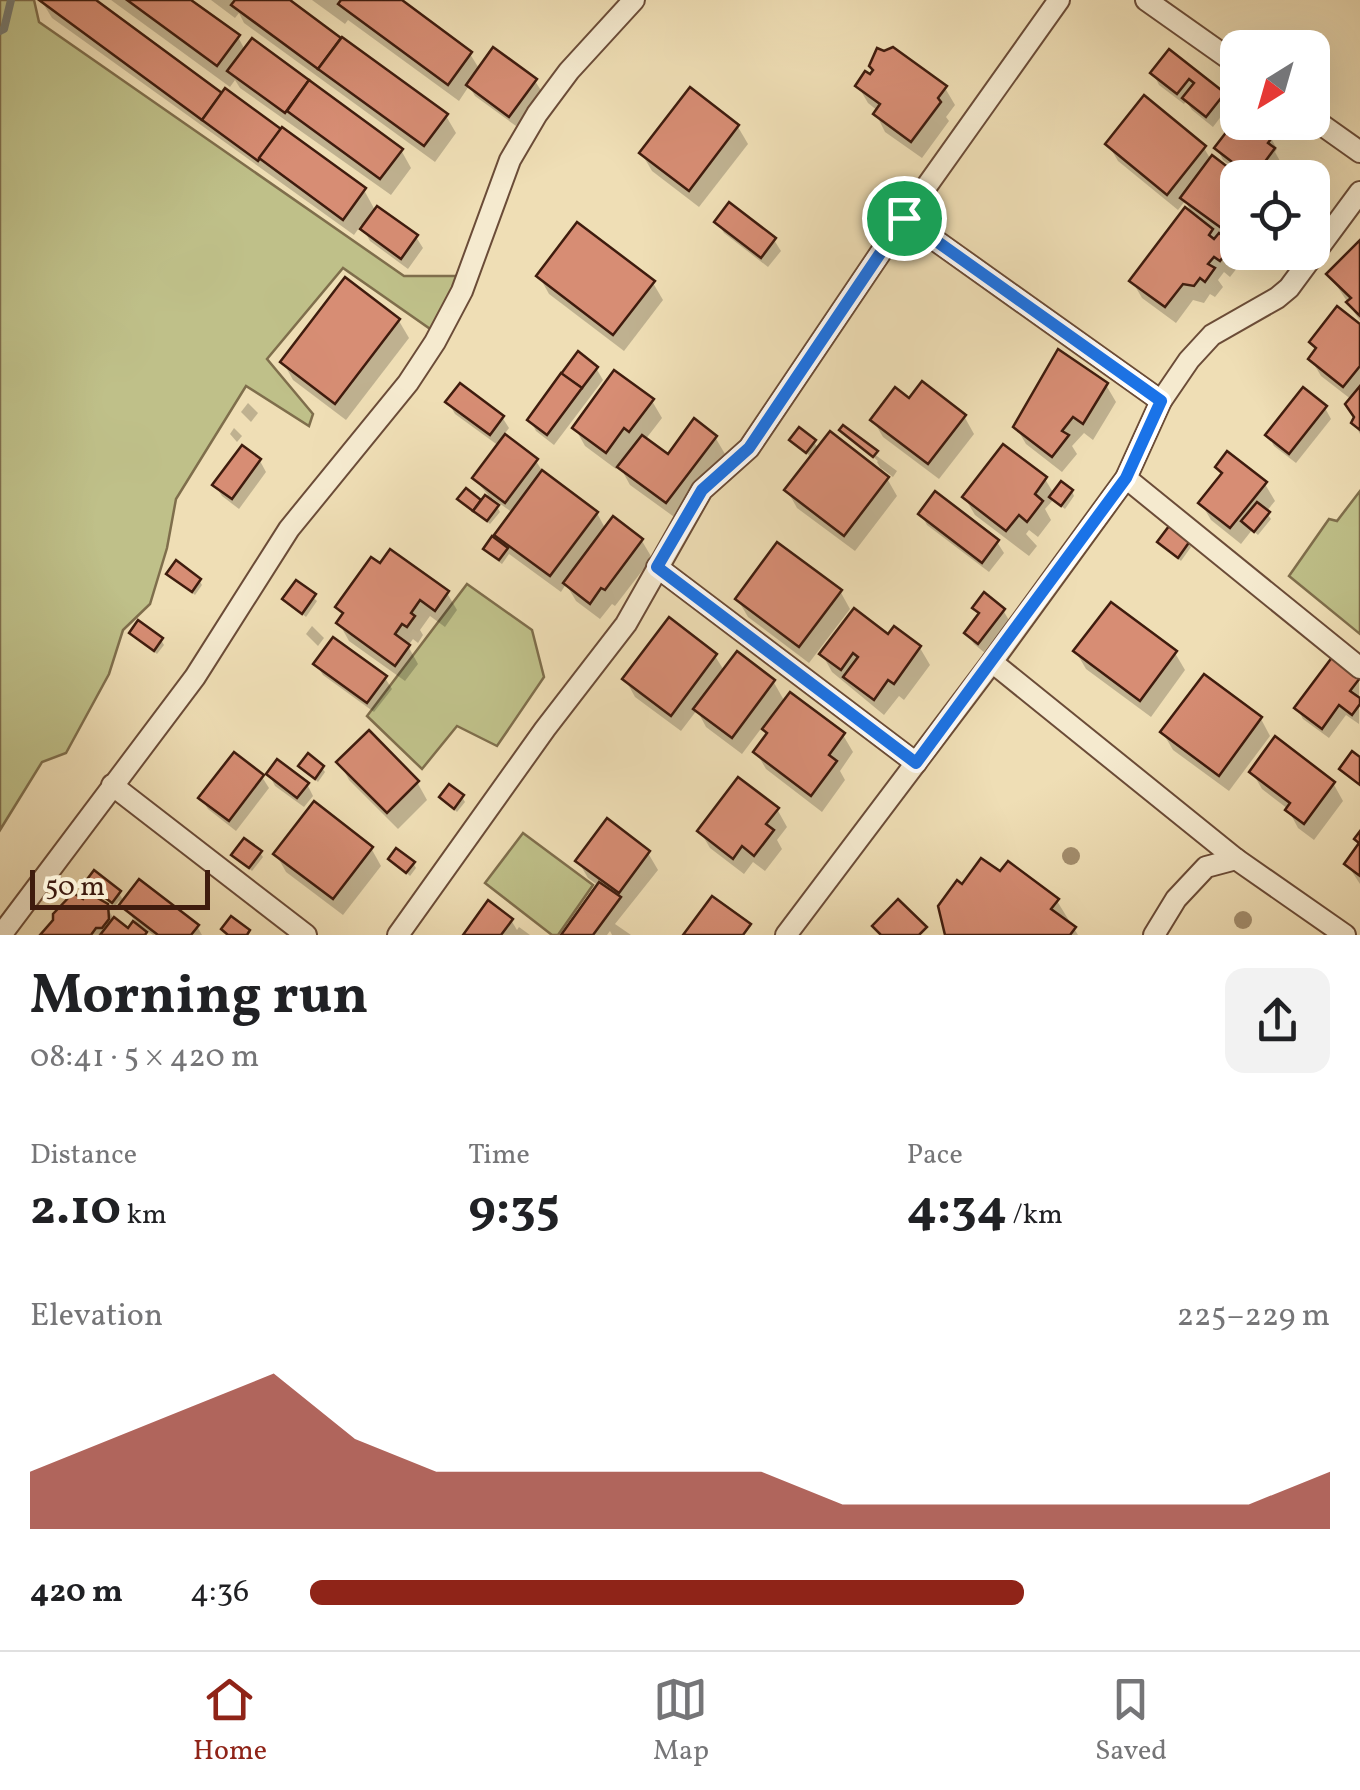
<!DOCTYPE html>
<meta charset="utf-8">
<style>
:root{--surface:#fff;--page:#f2f2f2;--text:#202124;--muted:#757577;--line:#e0e0e0;--accent:#8f2418}
body{margin:0;font-family:Vollkorn,serif;background:var(--page);color:var(--text);height:100vh;display:flex;flex-direction:column;font-size:38px;white-space:nowrap}
*{box-sizing:border-box;margin:0}
p{font-size:32px;color:var(--muted)}
.icon{flex:none;width:55px;height:55px;fill:none;stroke:currentColor;stroke-width:2;stroke-linecap:round;stroke-linejoin:round}
.map{position:relative;height:935px;overflow:hidden}
.panel{display:flex;flex-direction:column;background:var(--surface);flex:1}
.panel>*{flex:none}
.needle{width:65px;rotate:217deg}
.fabs{position:absolute;left:1220px;top:30px;display:grid;gap:20px}
.fabs a{display:grid;place-items:center;width:110px;height:110px;border-radius:20px;background:var(--surface);box-shadow:0 10px 40px #0002;font-size:50px}
.scale{position:absolute;left:30px;bottom:25px;width:180px;box-sizing:border-box;padding-left:10px;border:5px solid #3f1c0e;border-top:0;font-size:28px;line-height:35px;white-space:nowrap;color:#3f1c0e;-webkit-text-stroke:8px #f5eacf;paint-order:stroke}
.pin{position:absolute;display:grid;place-items:center;width:85px;height:85px;color:#fff;margin:-42px;border:5px solid #fff;border-radius:50%;box-shadow:0 2px 10px #0007}
.round{display:grid;place-items:center;flex:none;width:105px;height:105px;border-radius:20px;background:var(--page)}
.summary{display:flex;align-items:center;justify-content:space-between;height:170px;padding:0 30px}
h1{font-size:55px;font-weight:700;line-height:75px}
.figures{display:grid;grid-template-columns:repeat(3,1fr);gap:15px;height:170px;padding:10px 30px}
.figures div{display:grid;align-content:center}
.figures b{font-size:50px;font-weight:700}
.figures small{font-size:28px;font-weight:400}
.figures p{font-size:28px}
.chart{height:280px;padding:20px 30px}
.chart p{display:flex;justify-content:space-between}
.chart svg{width:100%;height:180px;margin-top:10px;fill:var(--accent);opacity:.7}
ul{padding:0 30px;list-style:none;font-size:32px}
li{display:grid;grid-template-columns:160px 120px 1fr;align-items:center;height:75px}
li i{height:25px;border-radius:12px;background:var(--accent)}
.tab-bar{display:flex;justify-content:space-around;align-items:center;height:140px;border-top:2px solid var(--line);background:var(--surface);font-size:28px;color:var(--muted)}
.tab-bar a{display:grid;justify-items:center;gap:5px}
.tab-bar .active{color:var(--accent)}
.map>svg:first-child{display:block}
</style>
<div class="map">
<svg width="1360" height="935" viewBox="0 0 1360 935">
<rect width="100%" height="100%" fill="#efdeb5"/>
<filter id="stains"><feTurbulence type="fractalNoise" baseFrequency=".002" numOctaves="4"/><feColorMatrix values="0 0 0 0 .2 0 0 0 0 .09 0 0 0 0 .02 0 0 0 .5 -.17"/></filter>
<radialGradient id="worn" r=".72"><stop offset=".6" stop-color="#630" stop-opacity="0"/><stop offset="1" stop-color="#630" stop-opacity=".3"/></radialGradient>
<g fill="#bfc089" stroke="#7f6e4c" stroke-width="2.5">
<polygon points="0,0 34,0 39,22 404,276 461,276 436,333 343,268 267,359 313,414 309,426 246,386 176,499 167,548 150,604 123,630 109,674 66,753 42,762 0,830"/>
<polygon points="1360,491 1360,634 1289,576 1329,519 1337,521"/>
<polygon points="467,584 532,630 544,677 497,746 457,726 422,769 367,716"/>
<polygon points="523,833 593,885 558,935 552,935 485,883"/>
</g>
<g fill="#0003">
<polygon points="41,0 91,0 222,96 364,190 376,212 416,237 423,248 408,269 370,241 361,225 354,235 52,18"/>
<polygon points="111,0 187,0 238,37 245,50 252,41 401,150 411,168 391,195 240,88 235,80 230,87"/>
<polygon points="211,0 286,0 446,116 456,133 435,162 244,23 239,13 235,18"/>
<polygon points="312,0 397,0 470,54 480,70 535,81 542,92 516,126 475,96 469,86 459,101 348,20 345,24"/>
<polygon points="1169,52 1223,95 1229,106 1213,127 1192,110 1186,101 1184,104 1159,85 1153,73"/>
<polygon points="858,86 945,88 955,105 946,117 949,121 922,158 885,132 876,114 878,111 868,103"/>
<polygon points="1238,122 1271,138 1277,149 1275,152 1280,161 1268,177 1264,174 1261,178 1247,178 1223,160 1217,148"/>
<polygon points="738,127 748,144 699,207 652,171 642,154"/>
<polygon points="1108,144 1204,148 1211,160 1238,178 1238,248 1228,241 1241,263 1230,277 1224,272 1218,280 1223,287 1215,297 1210,294 1204,303 1193,300 1176,323 1142,298 1132,281 1194,217 1185,201 1178,210 1118,161"/>
<polygon points="717,222 774,240 781,251 768,267 724,233"/>
<polygon points="1360,244 1360,321 1329,274"/>
<polygon points="539,276 653,283 663,300 624,351 549,294"/>
<polygon points="399,321 409,338 346,420 293,380 283,362"/>
<polygon points="1360,327 1360,434 1354,423 1357,419 1352,400 1321,376 1311,359 1317,351 1312,342"/>
<polygon points="596,368 603,380 554,445 536,431 530,420"/>
<polygon points="1106,385 1116,402 1093,440 1084,433 1072,446 1077,454 1062,472 1026,444 1016,427"/>
<polygon points="652,401 662,418 645,440 668,457 715,437 725,454 677,519 630,485 619,465 616,469 585,446 575,428"/>
<polygon points="448,402 502,417 509,428 503,436 536,461 543,472 597,513 606,530 642,541 652,558 615,606 612,604 600,619 576,601 566,584 561,592 509,554 502,564 488,554 486,549 505,549 497,535 513,513 492,498 500,512 490,524 460,499 466,491 482,503 488,495 475,479 499,446 455,414"/>
<polygon points="909,402 964,416 974,434 939,479 883,437 873,420"/>
<polygon points="248,403 258,413 251,422 241,412"/>
<polygon points="1325,408 1331,419 1296,463 1274,446 1268,435"/>
<polygon points="234,428 242,436 237,442 230,434"/>
<polygon points="842,430 897,471 893,477 881,468 897,496 855,551 797,508 787,490 812,458 792,440 814,442 819,450 886,478 877,462 878,461"/>
<polygon points="260,461 266,472 239,509 222,496 215,485"/>
<polygon points="1218,468 1265,484 1275,501 1266,512 1271,519 1258,535 1252,530 1241,544 1211,520 1201,503 1223,476"/>
<polygon points="1045,479 1054,494 1072,491 1074,496 1065,509 1053,500 1045,509 1051,520 1038,537 1029,530 1026,534 1037,546 1029,556 975,515 965,498"/>
<polygon points="921,514 997,542 1004,553 989,572 927,525"/>
<polygon points="1160,542 1188,543 1191,547 1181,561"/>
<polygon points="169,574 199,580 202,585 195,595"/>
<polygon points="297,583 317,601 306,617 285,599"/>
<polygon points="840,591 850,609 809,663 748,617 738,600"/>
<polygon points="447,593 457,610 445,627 430,616 420,630 423,635 418,643 413,639 408,646 418,664 405,681 349,641 339,623 344,617 338,607"/>
<polygon points="975,608 1003,610 1010,622 985,653 974,644 967,633 979,616"/>
<polygon points="312,626 324,638 318,646 306,634"/>
<polygon points="895,630 920,648 930,665 904,700 899,696 884,715 832,672 822,654 889,638"/>
<polygon points="132,633 161,640 164,645 157,654"/>
<polygon points="1076,652 1175,653 1185,670 1151,717 1086,669"/>
<polygon points="715,656 725,672 773,681 785,702 791,695 843,735 853,752 840,771 845,780 822,812 766,769 756,752 768,735 763,726 742,754 706,727 697,710 681,731 635,697 625,679"/>
<polygon points="316,664 385,678 392,689 374,712 323,675"/>
<polygon points="1359,678 1359,724 1346,715 1329,738 1303,719 1297,708"/>
<polygon points="1261,719 1270,736 1229,791 1173,750 1163,733"/>
<polygon points="340,763 417,782 427,800 398,829 349,780"/>
<polygon points="301,767 322,768 325,772 318,782"/>
<polygon points="1252,772 1333,783 1343,801 1314,840 1298,828 1288,809 1262,789"/>
<polygon points="269,774 307,784 313,796 304,807 275,786"/>
<polygon points="262,777 269,788 236,831 208,809 201,798"/>
<polygon points="462,797 465,802 457,812 442,798"/>
<polygon points="777,809 787,827 777,840 782,849 765,871 753,862 744,874 710,848 700,831"/>
<polygon points="1360,846 1360,884 1347,864"/>
<polygon points="371,848 381,866 343,915 286,872 276,854"/>
<polygon points="260,853 263,857 252,871 234,855"/>
<polygon points="648,853 658,870 615,924 631,935 612,935 610,931 607,935 564,935 599,886 588,878 578,861"/>
<polygon points="391,859 413,863 416,868 410,876"/>
<polygon points="1000,875 1057,901 1078,935 948,935 962,888"/>
<polygon points="88,883 119,893 124,902 197,926 202,935 153,935 141,926 146,935 44,935 84,903 106,906 115,921 129,932 136,922 119,901 115,906"/>
<polygon points="511,920 517,930 519,927 530,935 466,935"/>
</g>
<g fill="none" stroke-linecap="round" stroke-linejoin="round">
<polyline stroke="#767b72" stroke-width="8" points="0,31 4,29 11,0"/>
</g>
<g fill="#d78d74" stroke="#3f1c0e" stroke-width="2.5">
<polygon points="96,0 222,93 202,120 39,0"/>
<polygon points="127,0 191,0 240,35 217,66"/>
<polygon points="235,0 290,0 341,38 318,69 231,5"/>
<polygon points="341,0 402,0 472,52 448,85 338,4"/>
<polygon points="342,37 448,114 424,146 318,69"/>
<polygon points="252,38 309,80 285,113 227,71"/>
<polygon points="493,47 537,79 509,117 466,85"/>
<polygon points="893,47 947,86 938,98 941,102 911,142 873,114 880,104 855,86 865,71 870,74 873,70 869,66 877,48 884,51"/>
<polygon points="1169,49 1225,93 1206,117 1182,98 1194,83 1189,79 1177,94 1150,73"/>
<polygon points="309,80 403,149 380,179 287,111"/>
<polygon points="690,87 739,125 689,191 639,153"/>
<polygon points="225,88 281,129 258,161 202,120"/>
<polygon points="1144,95 1206,146 1167,195 1105,144"/>
<polygon points="1238,117 1238,122 1254,122 1273,136 1268,143 1275,148 1261,167 1257,164 1249,175 1214,148"/>
<polygon points="282,127 366,188 343,220 259,158"/>
<polygon points="1212,155 1242,178 1238,178 1238,227 1231,235 1180,198"/>
<polygon points="729,202 776,238 761,258 714,222"/>
<polygon points="377,206 418,235 401,259 360,229"/>
<polygon points="1185,207 1213,229 1209,235 1214,239 1219,233 1233,244 1220,261 1214,257 1208,264 1215,268 1205,282 1200,278 1194,286 1183,284 1165,307 1129,281"/>
<polygon points="577,222 655,281 613,335 536,276"/>
<polygon points="1360,240 1360,316 1346,302 1351,298 1326,274"/>
<polygon points="345,277 400,319 335,404 280,362"/>
<polygon points="1337,306 1360,324 1360,366 1343,387 1308,359 1316,348 1309,342"/>
<polygon points="1058,349 1108,383 1083,424 1073,417 1062,431 1069,435 1052,457 1013,427"/>
<polygon points="578,351 598,367 582,388 561,374"/>
<polygon points="614,370 654,399 629,432 624,428 606,453 572,428"/>
<polygon points="561,373 582,388 547,435 527,420"/>
<polygon points="922,381 966,415 928,464 870,420 895,387 909,398"/>
<polygon points="460,383 504,416 490,435 445,402"/>
<polygon points="1360,386 1360,430 1351,423 1354,417 1345,404"/>
<polygon points="1303,387 1327,406 1289,454 1265,435"/>
<polygon points="694,418 717,436 666,503 617,467 642,435 668,454"/>
<polygon points="843,425 878,451 873,457 839,430"/>
<polygon points="799,427 816,440 806,453 789,440"/>
<polygon points="830,431 889,477 844,536 784,490"/>
<polygon points="505,434 538,459 505,503 472,478"/>
<polygon points="1003,444 1047,477 1035,494 1043,501 1027,522 1019,515 1006,531 962,497"/>
<polygon points="242,445 261,459 232,499 212,485"/>
<polygon points="1227,451 1267,482 1230,528 1198,503 1222,473 1215,467"/>
<polygon points="542,470 598,512 550,576 494,535"/>
<polygon points="1061,481 1073,490 1061,506 1049,497"/>
<polygon points="466,488 481,500 473,511 457,499"/>
<polygon points="935,491 999,540 982,563 918,514"/>
<polygon points="485,495 499,505 487,521 473,511"/>
<polygon points="1257,502 1270,512 1254,532 1241,521"/>
<polygon points="613,516 643,539 605,590 601,588 590,604 563,583"/>
<polygon points="1169,526 1190,541 1178,558 1157,542"/>
<polygon points="492,536 508,548 499,560 483,549"/>
<polygon points="777,542 842,590 799,647 735,599"/>
<polygon points="390,549 449,591 435,611 420,600 411,613 415,616 407,627 402,624 395,634 410,645 395,666 336,623 343,613 335,607 371,557 380,563"/>
<polygon points="176,560 201,579 192,592 166,574"/>
<polygon points="296,580 316,594 302,614 282,599"/>
<polygon points="984,592 1005,609 978,644 964,633 979,613 972,608"/>
<polygon points="1111,602 1177,651 1140,701 1073,651"/>
<polygon points="854,608 888,634 894,626 921,646 894,684 888,680 874,700 843,677 858,657 853,653 841,670 819,654"/>
<polygon points="669,617 717,654 671,716 622,679"/>
<polygon points="138,620 163,638 154,651 129,633"/>
<polygon points="333,637 387,676 367,703 313,664"/>
<polygon points="737,651 775,680 732,738 693,709"/>
<polygon points="1333,656 1360,678 1350,691 1360,698 1360,704 1352,715 1339,705 1322,729 1294,708"/>
<polygon points="1204,674 1262,717 1219,776 1160,732"/>
<polygon points="790,692 845,733 829,755 837,761 811,796 753,752 767,733 762,729"/>
<polygon points="369,730 419,781 387,813 336,762"/>
<polygon points="1275,736 1335,782 1304,824 1285,810 1290,803 1249,772"/>
<polygon points="1352,751 1360,757 1360,785 1339,769"/>
<polygon points="234,752 264,775 229,821 198,798"/>
<polygon points="308,753 324,766 315,779 298,766"/>
<polygon points="277,759 309,783 297,798 266,774"/>
<polygon points="738,777 779,808 766,824 774,830 754,856 742,846 733,859 697,831"/>
<polygon points="449,784 464,795 454,809 439,797"/>
<polygon points="314,801 373,847 333,899 273,854"/>
<polygon points="607,818 650,851 619,893 575,861"/>
<polygon points="1360,831 1360,876 1344,864 1359,843 1354,839"/>
<polygon points="244,838 262,851 249,868 231,855"/>
<polygon points="396,848 415,862 406,873 388,859"/>
<polygon points="981,858 1000,871 1008,861 1059,899 1051,909 1076,927 1070,935 945,935 938,906 957,880 962,884"/>
<polygon points="94,870 121,891 112,903 85,882"/>
<polygon points="139,879 199,925 191,935 158,935 119,905"/>
<polygon points="599,882 621,897 593,935 561,935"/>
<polygon points="87,892 108,904 109,919 102,928 96,928 91,935 40,935 53,920 53,914 73,893 83,899"/>
<polygon points="712,896 751,924 743,935 683,935"/>
<polygon points="898,899 927,927 919,935 881,935 872,926"/>
<polygon points="488,900 513,919 501,935 463,935"/>
<polygon points="231,916 250,930 247,935 228,935 221,929"/>
<polygon points="114,917 128,928 133,921 147,932 145,935 100,935"/>
</g>
<g fill="none" stroke-linecap="round" stroke-linejoin="round">
<defs>
<g id="minor">
<polyline points="1146,0 1238,65"/>
<polyline points="1312,118 1360,152"/>
<polyline points="904,218 1161,401"/>
<polyline points="1126,478 1360,668"/>
<polyline points="657,567 916,763"/>
<polyline points="992,662 1236,859 1345,935"/>
<polyline points="112,785 306,935"/>
<polyline points="1,935 195,677 289,529 408,383 435,342 462,291 510,160 537,114 569,71 634,0"/>
<polyline points="398,935 545,729 626,624 702,490 749,448 904,218 1059,0"/>
<polyline points="786,935 992,662 1126,478 1161,401 1189,360 1212,335 1277,298 1289,288 1360,192"/>
<polyline points="1154,935 1176,899 1206,867 1236,859"/>
</g>
</defs>
<use href="#minor" stroke="#6b4c38" stroke-width="24"/>
<use href="#minor" stroke="#f5eacf" stroke-width="20"/>
</g>
<g fill="#a38e6e">
<circle cx="1071" cy="856" r="9"/>
<circle cx="1243" cy="920" r="9"/>
</g>
<g fill="none" stroke-linecap="round" stroke-linejoin="round">
<defs>
<polygon id="route" points="904,218 1161,401 1126,478 916,763 657,567 702,490 749,448"/>
</defs>
<use href="#route" stroke="#fff" stroke-width="20"/>
<use href="#route" stroke="#1a73e8" stroke-width="12"/>
</g>
<rect width="100%" height="100%" filter="url(#stains)"/>
<rect width="100%" height="100%" fill="url(#worn)"/>
</svg>
<div class="fabs">
<a><svg class="needle" viewBox="-14 -14 28 28"><path d="M0-13l5 13h-10z" fill="#e53935"/><path d="M0 13l5-13h-10z" fill="#757577"/></svg></a>
<a><svg class="icon" aria-label="locate" viewBox="0 0 24 24"><circle cx="12" cy="12" r="6"/><path d="M12 2v4M12 18v4M2 12h4M18 12h4"/></svg></a>
</div>
<div class="scale">50 m</div>
<div class="pin" style="left:904px;top:218px;background:#1e9e55"><svg class="icon" aria-label="arrive" viewBox="0 0 24 24"><path d="M6 21V4h12l-3 4 3 4H6"/></svg></div>
</div>
<section class="panel">
<div class="summary"><div><h1>Morning run</h1><p>08:41 · 5 × 420 m</p></div><a class="round"><svg class="icon" aria-label="share" viewBox="0 0 24 24"><path d="M12 15V3M7 8l5-5 5 5M5 13v7h14v-7"/></svg></a></div>
<div class="figures">
<div><p>Distance</p><b>2.10<small> km</small></b></div>
<div><p>Time</p><b>9:35</b></div>
<div><p>Pace</p><b>4:34<small> /km</small></b></div>
</div>
<div class="chart"><p><span>Elevation</span>225–229 m</p>
<svg viewBox="0 0 160 44" preserveAspectRatio="none"><path d="M0 44V30L10 22L20 14L30 6L40 22L50 30L60 30L70 30L80 30L90 30L100 38L110 38L120 38L130 38L140 38L150 38L160 30V44z"/></svg>
</div>
<ul>
<li><b>420 m</b>4:36<i style="width:70%"></i></li>
</ul>
</section>
<nav class="tab-bar">
<a class="active"><svg class="icon" aria-label="home" viewBox="0 0 24 24"><path d="M3 11l9-7 9 7M6 9v11h12V9"/></svg>Home</a>
<a><svg class="icon" aria-label="map" viewBox="0 0 24 24"><path d="M3 6l6-2 6 2 6-2v14l-6 2-6-2-6 2zM9 4v14M15 6v14"/></svg>Map</a>
<a><svg class="icon" aria-label="saved" viewBox="0 0 24 24"><path d="M7 4h10v16l-5-4-5 4z"/></svg>Saved</a>
</nav>
